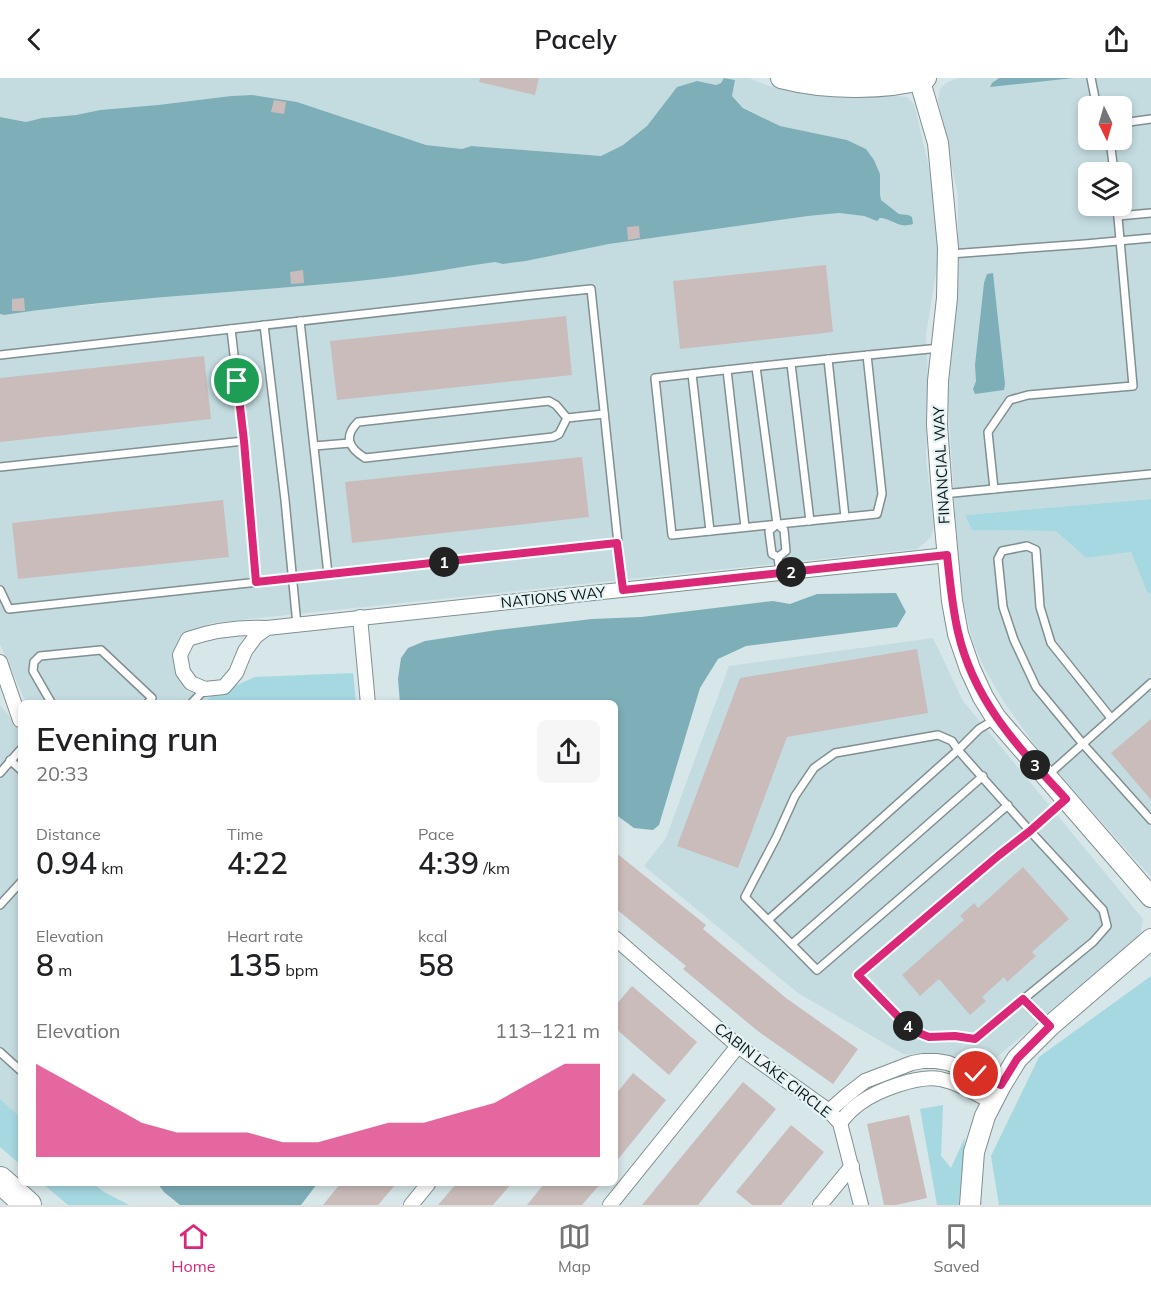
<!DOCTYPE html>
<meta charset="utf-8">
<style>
:root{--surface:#fff;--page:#f6f6f6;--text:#202124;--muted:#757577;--line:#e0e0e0;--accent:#db2777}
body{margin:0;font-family:Mulish,sans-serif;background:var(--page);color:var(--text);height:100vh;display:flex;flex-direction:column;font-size:22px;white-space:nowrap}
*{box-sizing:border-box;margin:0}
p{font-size:20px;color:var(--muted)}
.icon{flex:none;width:33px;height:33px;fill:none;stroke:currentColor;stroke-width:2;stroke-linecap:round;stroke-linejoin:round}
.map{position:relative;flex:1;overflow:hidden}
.panel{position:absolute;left:18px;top:622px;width:600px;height:486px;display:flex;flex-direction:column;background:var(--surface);border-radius:9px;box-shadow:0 3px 9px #0003}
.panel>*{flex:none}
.needle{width:39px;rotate:175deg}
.buttons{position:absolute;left:1078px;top:18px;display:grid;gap:12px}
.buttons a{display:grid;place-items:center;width:54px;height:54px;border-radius:9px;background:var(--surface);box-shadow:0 3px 9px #0003;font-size:30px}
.pin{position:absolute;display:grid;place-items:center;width:51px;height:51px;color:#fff;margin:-26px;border:3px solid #fff;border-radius:50%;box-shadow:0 2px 6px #0007}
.km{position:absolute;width:30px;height:30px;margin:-15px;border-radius:50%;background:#222;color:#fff;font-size:16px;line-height:30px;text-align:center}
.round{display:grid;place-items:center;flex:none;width:63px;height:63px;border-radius:9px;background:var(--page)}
.head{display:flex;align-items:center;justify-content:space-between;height:102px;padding:0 18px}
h1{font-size:33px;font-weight:600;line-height:45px}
.figures{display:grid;grid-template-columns:repeat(3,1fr);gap:9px;height:102px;padding:6px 18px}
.figures div{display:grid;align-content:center}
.figures b{font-size:30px;font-weight:600}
.figures small{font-size:16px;font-weight:400}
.figures p{font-size:16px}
.chart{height:168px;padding:12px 18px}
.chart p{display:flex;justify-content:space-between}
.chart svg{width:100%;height:108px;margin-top:6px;fill:var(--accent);opacity:.7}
header{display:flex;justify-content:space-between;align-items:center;height:78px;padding:0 18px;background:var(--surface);font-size:27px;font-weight:600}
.dock{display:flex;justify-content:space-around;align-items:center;height:84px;border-top:2px solid var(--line);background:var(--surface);font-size:16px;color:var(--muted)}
.dock a{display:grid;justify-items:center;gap:3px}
.dock .current{color:var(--accent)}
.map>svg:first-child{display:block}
</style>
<header><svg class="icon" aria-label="back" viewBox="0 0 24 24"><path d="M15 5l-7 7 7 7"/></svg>Pacely<svg class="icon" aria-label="share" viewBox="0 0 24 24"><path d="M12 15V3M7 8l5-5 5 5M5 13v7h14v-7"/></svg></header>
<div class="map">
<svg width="1151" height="1127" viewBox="0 0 1151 1127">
<rect width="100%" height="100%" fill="#d7e6e8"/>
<g fill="#c4dce0" fill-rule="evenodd">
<polygon points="0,0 724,0 721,5 716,7 697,3 677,9 647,48 623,67 601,78 471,68 462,71 426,67 297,24 252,17 231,18 158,27 100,32 76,37 42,40 26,44 0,39"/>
<polygon points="728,0 749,0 769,8 845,19 899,18 907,19 914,26 932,102 938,156 937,189 926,257 928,301 926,381 934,448 930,460 917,471 211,545 186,556 176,570 176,596 186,613 210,619 204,625 26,625 0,566 0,236 4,237 64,228 81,228 177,217 388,200 495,184 503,186 526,183 609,166 808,138 839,135 864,138 871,141 888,141 895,146 908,137 899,136 881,122 880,116 880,96 866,71 847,62 780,48 743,29 732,18 735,2"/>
<path d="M958,0h193v421l-185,16 6,15 84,1 30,27 45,-6 16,40 4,2v283l-107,-119 -40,-56 -21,-36 -11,-27 -9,-39 -8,-84 -7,-120 10,-111v-89l-20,-96 2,-11 6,-6zM1089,28h33v34h-33zM1089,94h33v34h-33z"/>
<polygon points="933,560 963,623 1143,841 1141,854 1132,865 997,979 993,987 981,990 972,989 940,977 903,976 798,915 644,788 666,760 729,588"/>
<polygon points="0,627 21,652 21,1040 0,1021"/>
</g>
<g fill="#a6d8e1">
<polygon points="1151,421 1151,516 1147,514 1131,474 1086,480 1056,453 972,452 965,437"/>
<polygon points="353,595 356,625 204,626 210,619 255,599"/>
<polygon points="1151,898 1151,1127 999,1127 991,1078 1039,979"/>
<polygon points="0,1021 21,1040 21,1087 0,1069"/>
<polygon points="943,1027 941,1078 951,1090 965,1059 959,1127 937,1127 920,1031"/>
<polygon points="43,1106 94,1106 104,1114 129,1127 68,1127"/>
</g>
<g fill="#7eafb8">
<path d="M724,0l11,2 -3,16 11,12 37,18 67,14 19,9 8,11 6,14v20l1,6 18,14 9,1 4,2 1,7c-16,5 -19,-5 -33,-6l-3,3 -13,-5 -25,-3 -31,3 -199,28 -83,17 -23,3 -8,-2c-36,5 -72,12 -109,16 -127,14 -256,18 -382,37l-4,-1v-197l26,5 16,-4 34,-3 24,-5 58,-5 73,-9 21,-1 45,7 129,43 36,4 9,-3 130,10 22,-11 24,-19 30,-39 20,-6 19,4 5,-2z"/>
<polygon points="999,0 1074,0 990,9 992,5"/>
<polygon points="993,195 1005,306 1004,312 975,316 973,311 976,303 975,287 984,205 987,196"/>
<polygon points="896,515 906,534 897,549 746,568 718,581 700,610 659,747 653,752 634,750 615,736 615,626 400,625 398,601 401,580 408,570 425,563 497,552 592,541 641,539 773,523 790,526 817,516"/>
<polygon points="158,1106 317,1106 301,1127 180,1127 164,1114"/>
</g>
<g fill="#cabcbb">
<polygon points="480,0 539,0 535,17 479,4"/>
<polygon points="274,22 286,24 284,36 271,34"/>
<polygon points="639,148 640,160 628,162 627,149"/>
<polygon points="826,187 833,254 680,271 673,203"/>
<polygon points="303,192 304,205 291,206 290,194"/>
<polygon points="24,220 25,233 12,233 12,221"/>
<polygon points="566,238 572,297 337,322 330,263"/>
<polygon points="204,278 211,341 0,364 0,300"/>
<polygon points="582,379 589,439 352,465 345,404"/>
<polygon points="223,422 229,479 18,501 12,445"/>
<polygon points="917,571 928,635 787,659 738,790 677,768 740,600"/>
<polygon points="1151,641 1151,722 1111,675"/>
<polygon points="615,774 706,847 703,851 786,920 858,971 833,1006 759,954 683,891 686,888 615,830"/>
<polygon points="1023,789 1069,841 1032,874 1036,878 1007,904 1004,899 982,919 986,923 970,937 939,901 920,918 902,897 964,842 960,838 974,825 978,830"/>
<polygon points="632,908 697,964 669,997 615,950 615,928"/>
<polygon points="633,995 666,1022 615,1085 615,1017"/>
<polygon points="743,1004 776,1031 698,1127 642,1127"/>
<polygon points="909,1037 927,1120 896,1127 884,1127 867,1046"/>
<polygon points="791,1047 824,1074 781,1127 752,1127 736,1114"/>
<polygon points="340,1106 396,1106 378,1127 323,1127"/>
<polygon points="456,1106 511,1106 493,1127 438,1127"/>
<polygon points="544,1106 600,1106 582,1127 527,1127"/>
</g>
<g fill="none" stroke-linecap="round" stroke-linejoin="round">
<defs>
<g id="lane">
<polyline points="1091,0 1095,20 1099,28"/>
<polyline points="1122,45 1151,41"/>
<polyline points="1110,62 1114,94"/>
<polyline points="1117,128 1133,308 1028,317 1010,322 988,354 994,411 1151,396"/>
<polyline points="1118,138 1151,135"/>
<polyline points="950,176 1085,166 1151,160"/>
<polyline points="300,243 328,496"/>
<polyline points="264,247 285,422 297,547"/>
<polyline points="0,277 523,218 591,211 623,512"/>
<path d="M867,277l15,139 -5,20 -205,21 -17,-157c95,-11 190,-21 285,-30"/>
<polyline points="828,281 845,439"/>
<polyline points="791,286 810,443"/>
<polyline points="756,289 777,446 784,452 786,473 778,479"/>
<polyline points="727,292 745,449"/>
<polyline points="692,296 710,453"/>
<path d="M567,340l-11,-13 -7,-4 -191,21c-15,15 -9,26 7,36l188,-21 6,-3 8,-16 37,-4"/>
<polyline points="244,363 256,504"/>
<polyline points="314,368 350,365"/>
<polyline points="0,389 244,363 231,251"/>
<polyline points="943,416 994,411"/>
<polyline points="777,446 769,453 772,476 778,479 780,495"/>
<polyline points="0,512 9,531 617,465"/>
<polyline points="52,626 33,593 34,584 40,578 101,572 152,620 147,626"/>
<polyline points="191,626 205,611"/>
<polyline points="1111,640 1051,565 1040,529 1036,472 1027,468 1002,473 998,481 1003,529 1014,562 1036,609 1083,666 1151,742"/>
<polyline points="10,682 21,692"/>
<polyline points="0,695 21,671"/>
<polyline points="1048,697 1151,605"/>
<polyline points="1008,727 817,892 745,819 776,760 795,718 814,690 835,675 938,657 952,663 958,672 1030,753 997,778 858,897 911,952 929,959 955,958 975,961 1093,864 1107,848 1103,832 1030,753 1064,723"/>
<polyline points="0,827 21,804"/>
<polyline points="768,842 958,672 979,651 994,642"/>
<polyline points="792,866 983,698"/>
<polyline points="1024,921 1049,947"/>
<polyline points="0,974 21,993"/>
</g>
<g id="street">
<polyline points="360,539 368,626"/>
<path d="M267,550l-11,8 -11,15 -9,22 -12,14 -19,2 -14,-6 -8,-11 -3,-17 8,-16c26,-9 52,-12 79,-11l680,-73"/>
<polyline points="0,584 20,642"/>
<polyline points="615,860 738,968 829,1033 840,1045 861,1127"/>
<polyline points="829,1033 847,1017 865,1003 912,985 923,983 936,983 948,985 1001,1007"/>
<path d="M840,1045c6,-8 13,-15 20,-20 18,-13 58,-28 80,-24 19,4 35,14 52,23"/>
<polyline points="411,1127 428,1106"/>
<polyline points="610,1127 738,968"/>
<polyline points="820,1127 852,1088"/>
</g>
<g id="secondary">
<path d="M781,0c42,11 103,13 145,0"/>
<polyline points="919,0 938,65 948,170 947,220 938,303 937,347 942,416 952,523 958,556 970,591 983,619 996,640 1151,819"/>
<polyline points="970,1127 974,1074 985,1038 1001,1007 1017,981 1050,948 1151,861"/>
</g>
<polyline id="highway" points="0,1102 28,1127"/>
</defs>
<use href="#lane" stroke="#818f91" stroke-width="10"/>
<use href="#street" stroke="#818f91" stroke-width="16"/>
<use href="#secondary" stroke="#818f91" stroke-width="22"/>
<use href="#highway" stroke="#818f91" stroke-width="28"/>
<use href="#lane" stroke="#fff" stroke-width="7"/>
<use href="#street" stroke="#fff" stroke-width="14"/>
<use href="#secondary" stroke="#fff" stroke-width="20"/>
<use href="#highway" stroke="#fff" stroke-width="26"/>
</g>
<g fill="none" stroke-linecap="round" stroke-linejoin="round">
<defs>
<path id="route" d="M237,303l7,60 12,141 361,-39 6,47 324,-35c3,26 5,51 11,77 16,70 61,116 108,167l-36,32 -32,25 -140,119 53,55 18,7 26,-1 20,3 48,-40 27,27 -33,33 -16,26 -25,-11"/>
</defs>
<use href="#route" stroke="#fff" stroke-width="12"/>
<use href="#route" stroke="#db2777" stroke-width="8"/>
</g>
<g text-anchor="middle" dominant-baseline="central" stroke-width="4.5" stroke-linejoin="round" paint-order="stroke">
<g font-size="15" fill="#0e1313" stroke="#e4f3f6">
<text transform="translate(941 387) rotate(-93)">FINANCIAL WAY</text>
<text transform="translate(553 519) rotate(-6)">NATIONS WAY</text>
<text transform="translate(773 992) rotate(38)">CABIN LAKE CIRCLE</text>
</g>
</g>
</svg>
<div class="buttons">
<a><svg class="needle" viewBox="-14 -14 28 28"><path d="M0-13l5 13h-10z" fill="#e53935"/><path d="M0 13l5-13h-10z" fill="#757577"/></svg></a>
<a><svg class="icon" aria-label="layers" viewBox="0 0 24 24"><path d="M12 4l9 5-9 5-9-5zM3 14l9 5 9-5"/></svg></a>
</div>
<div class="pin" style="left:237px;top:303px;background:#1e9e55"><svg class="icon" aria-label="arrive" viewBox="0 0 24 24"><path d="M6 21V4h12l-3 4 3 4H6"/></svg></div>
<div class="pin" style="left:976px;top:996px;background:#d93025"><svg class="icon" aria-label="check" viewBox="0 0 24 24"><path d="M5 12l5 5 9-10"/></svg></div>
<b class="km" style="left:444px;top:484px">1</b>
<b class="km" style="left:791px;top:494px">2</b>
<b class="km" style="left:1035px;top:687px">3</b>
<b class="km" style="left:908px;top:948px">4</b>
<section class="panel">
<div class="head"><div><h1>Evening run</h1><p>20:33</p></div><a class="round"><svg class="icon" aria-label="share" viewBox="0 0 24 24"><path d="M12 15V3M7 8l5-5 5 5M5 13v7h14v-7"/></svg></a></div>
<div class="figures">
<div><p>Distance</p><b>0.94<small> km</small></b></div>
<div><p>Time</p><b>4:22</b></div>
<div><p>Pace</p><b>4:39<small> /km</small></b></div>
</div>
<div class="figures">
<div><p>Elevation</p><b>8<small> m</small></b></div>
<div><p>Heart rate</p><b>135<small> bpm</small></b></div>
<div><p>kcal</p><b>58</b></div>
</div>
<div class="chart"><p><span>Elevation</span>113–121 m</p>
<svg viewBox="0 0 160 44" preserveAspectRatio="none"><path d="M0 44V6L10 14L20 22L30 30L40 34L50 34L60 34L70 38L80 38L90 34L100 30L110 30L120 26L130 22L140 14L150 6L160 6V44z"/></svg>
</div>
</section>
</div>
<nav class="dock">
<a class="current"><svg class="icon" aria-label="home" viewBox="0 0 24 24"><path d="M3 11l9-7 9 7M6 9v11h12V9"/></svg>Home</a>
<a><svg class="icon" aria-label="map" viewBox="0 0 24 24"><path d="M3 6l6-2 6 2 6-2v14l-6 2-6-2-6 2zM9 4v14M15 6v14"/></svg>Map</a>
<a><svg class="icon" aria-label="saved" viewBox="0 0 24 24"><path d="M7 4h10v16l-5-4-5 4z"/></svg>Saved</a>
</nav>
